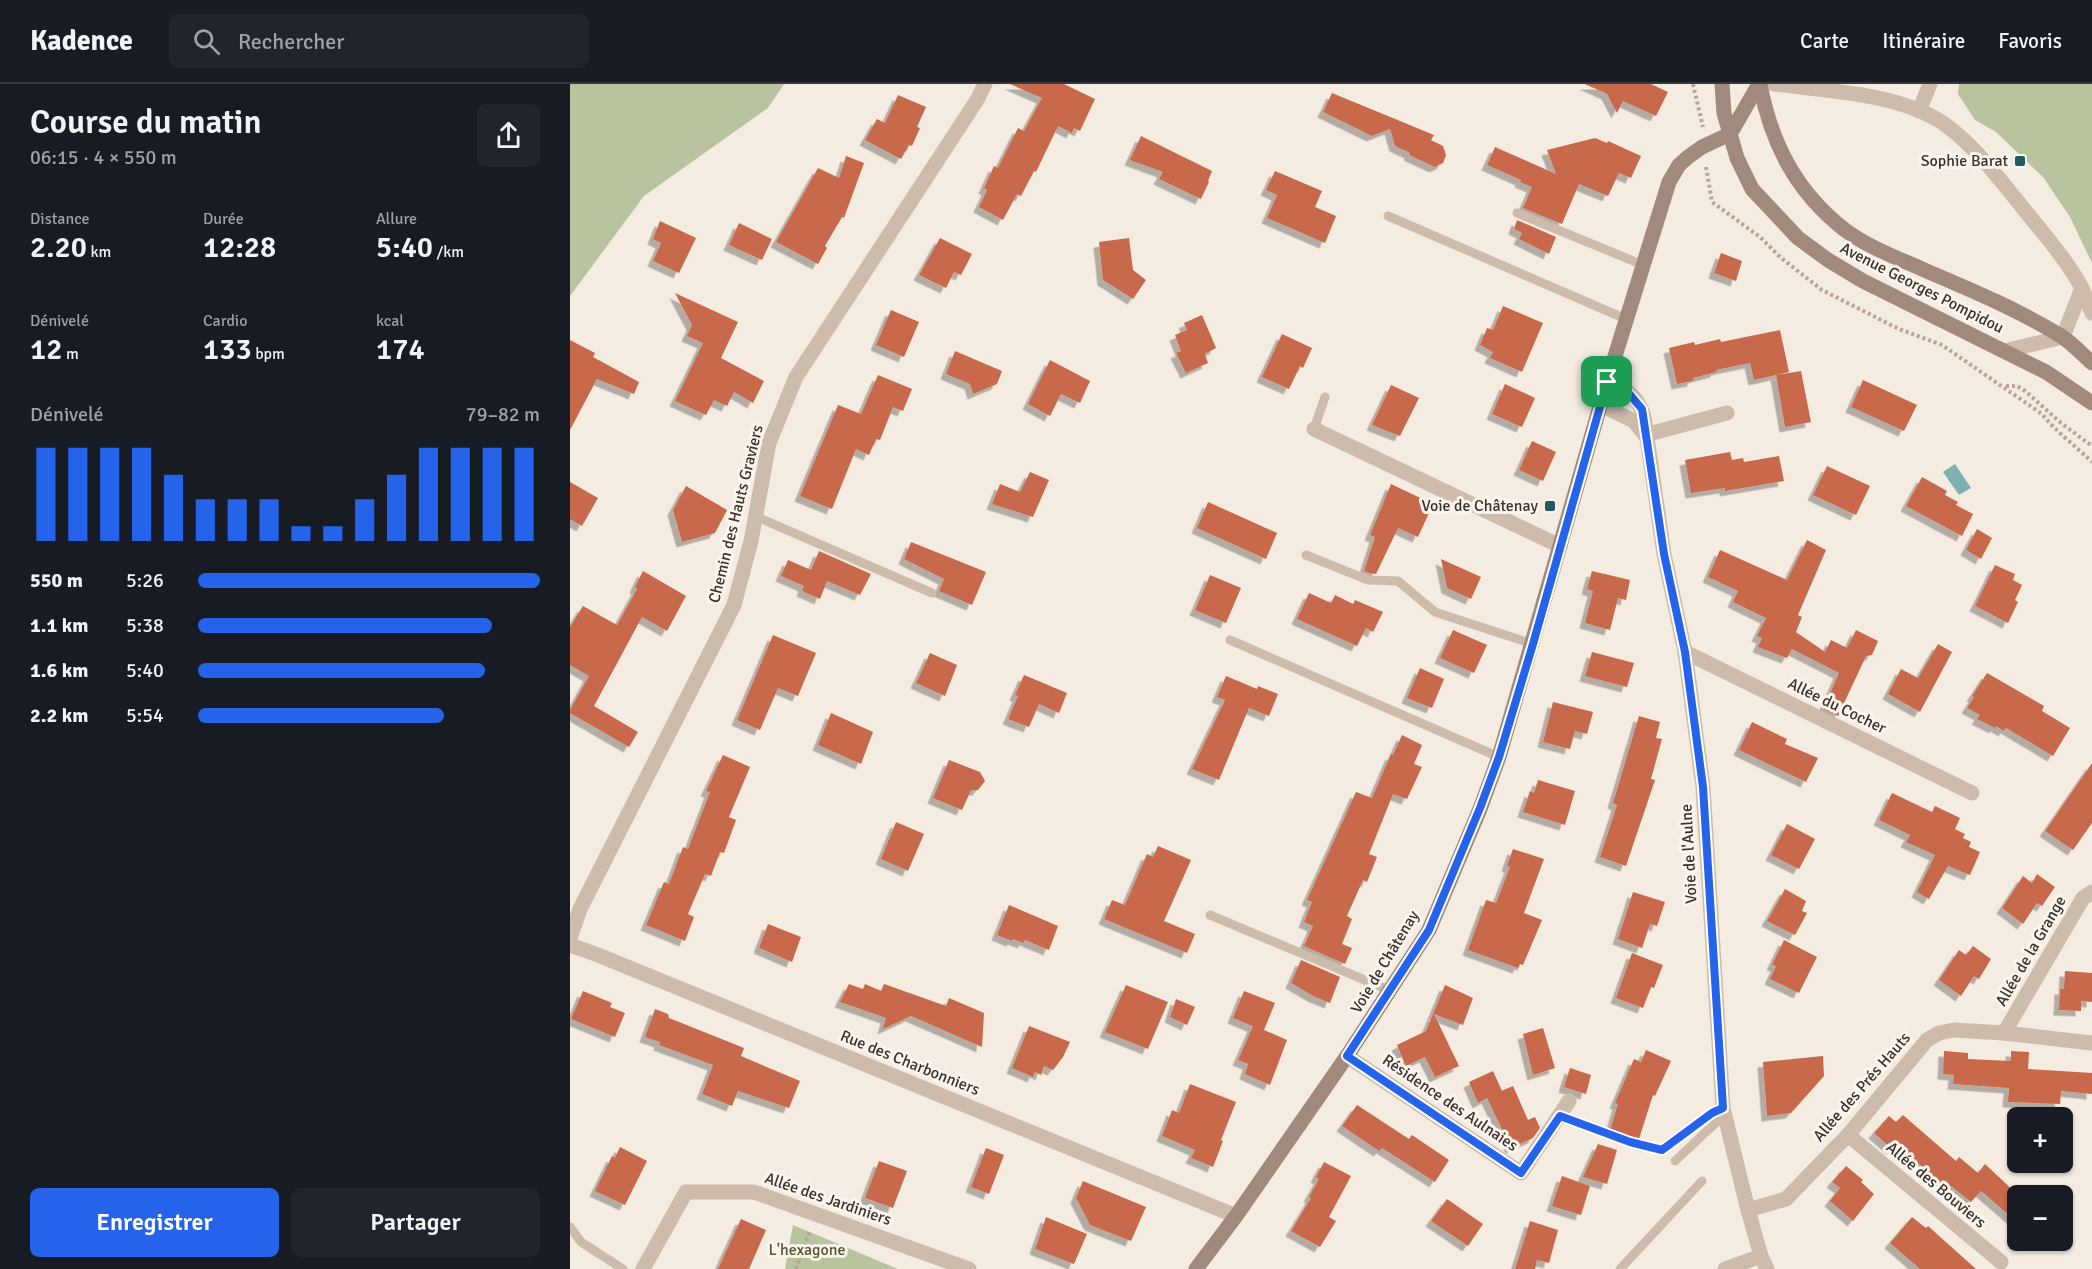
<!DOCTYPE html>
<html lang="fr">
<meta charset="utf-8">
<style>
:root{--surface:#171b24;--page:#20242c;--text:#f1f3f6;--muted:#9ea1a6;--line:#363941;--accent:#2563eb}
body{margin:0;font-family:Signika,sans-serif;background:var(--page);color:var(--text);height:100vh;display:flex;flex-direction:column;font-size:22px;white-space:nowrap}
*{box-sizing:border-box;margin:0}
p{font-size:20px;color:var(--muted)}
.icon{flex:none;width:33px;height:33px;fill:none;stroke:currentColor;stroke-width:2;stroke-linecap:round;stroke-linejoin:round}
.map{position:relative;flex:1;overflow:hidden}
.panel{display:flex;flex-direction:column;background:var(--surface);width:570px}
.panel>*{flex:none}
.buttons{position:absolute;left:1437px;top:1023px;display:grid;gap:12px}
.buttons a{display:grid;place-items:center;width:66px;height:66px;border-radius:9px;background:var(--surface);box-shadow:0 2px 4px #0004;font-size:30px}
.pin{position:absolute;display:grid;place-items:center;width:51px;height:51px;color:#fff;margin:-26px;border-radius:12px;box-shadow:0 3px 9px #0006}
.round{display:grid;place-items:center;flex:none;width:63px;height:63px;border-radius:9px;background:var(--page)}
.overview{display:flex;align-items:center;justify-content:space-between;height:102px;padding:0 30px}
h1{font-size:33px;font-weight:600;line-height:45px}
.stats{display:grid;grid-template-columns:repeat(3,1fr);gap:9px;height:102px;padding:6px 30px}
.stats div{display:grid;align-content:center}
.stats b{font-size:30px;font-weight:600}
.stats small{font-size:16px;font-weight:400}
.stats p{font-size:16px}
.chart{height:168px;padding:12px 30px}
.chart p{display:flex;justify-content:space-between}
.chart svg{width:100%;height:108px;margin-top:6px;stroke:var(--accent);stroke-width:6}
.cta{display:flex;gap:12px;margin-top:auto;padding:12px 30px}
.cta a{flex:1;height:69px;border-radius:9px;background:var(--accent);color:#fff;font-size:24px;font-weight:600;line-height:69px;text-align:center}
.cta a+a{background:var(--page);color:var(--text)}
ul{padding:0 30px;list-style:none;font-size:20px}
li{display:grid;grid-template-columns:96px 72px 1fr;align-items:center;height:45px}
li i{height:15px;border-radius:8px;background:var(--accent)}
header{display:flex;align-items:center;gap:36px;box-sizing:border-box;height:84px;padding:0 30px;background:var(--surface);border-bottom:2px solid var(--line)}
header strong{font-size:28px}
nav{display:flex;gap:33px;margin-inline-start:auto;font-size:21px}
.search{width:420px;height:54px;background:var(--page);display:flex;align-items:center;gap:15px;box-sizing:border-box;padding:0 21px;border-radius:9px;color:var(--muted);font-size:22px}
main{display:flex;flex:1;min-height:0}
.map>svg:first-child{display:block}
</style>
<header>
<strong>Kadence</strong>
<div class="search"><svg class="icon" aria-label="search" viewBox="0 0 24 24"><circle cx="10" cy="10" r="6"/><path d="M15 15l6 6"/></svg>Rechercher</div>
<nav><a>Carte</a><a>Itinéraire</a><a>Favoris</a></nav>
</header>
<main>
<section class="panel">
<div class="overview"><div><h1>Course du matin</h1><p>06:15 · 4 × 550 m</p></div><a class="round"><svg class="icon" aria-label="share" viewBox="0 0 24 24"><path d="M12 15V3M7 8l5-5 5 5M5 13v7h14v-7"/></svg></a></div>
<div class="stats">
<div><p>Distance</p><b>2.20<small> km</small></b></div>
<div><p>Durée</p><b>12:28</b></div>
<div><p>Allure</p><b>5:40<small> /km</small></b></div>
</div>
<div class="stats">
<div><p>Dénivelé</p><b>12<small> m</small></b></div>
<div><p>Cardio</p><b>133<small> bpm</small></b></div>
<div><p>kcal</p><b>174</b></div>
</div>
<div class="chart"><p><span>Dénivelé</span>79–82 m</p>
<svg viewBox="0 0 160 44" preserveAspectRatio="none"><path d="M5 44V6M15 44V6M25 44V6M35 44V6M45 44V17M55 44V27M65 44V27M75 44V27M85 44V38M95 44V38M105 44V27M115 44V17M125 44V6M135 44V6M145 44V6M155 44V6"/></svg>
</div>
<ul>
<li><b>550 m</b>5:26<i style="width:100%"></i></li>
<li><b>1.1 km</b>5:38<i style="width:86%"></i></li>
<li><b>1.6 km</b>5:40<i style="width:84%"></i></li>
<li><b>2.2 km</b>5:54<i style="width:72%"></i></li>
</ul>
<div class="cta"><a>Enregistrer</a><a>Partager</a></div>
</section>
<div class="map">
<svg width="1522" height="1185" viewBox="0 0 1522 1185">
<defs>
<filter id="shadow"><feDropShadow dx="-5.5" dy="5.5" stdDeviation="0" flood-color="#0004"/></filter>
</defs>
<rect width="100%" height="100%" fill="#f4ebe1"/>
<g fill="#b8c4a0">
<polygon points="0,0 214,0 198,24 74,112 0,212"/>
<polygon points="1389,0 1522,0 1522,179 1500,133 1473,93 1426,48 1405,36 1388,10"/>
<polygon points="223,1141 328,1185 215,1185"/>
</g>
<polygon fill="#7fb0b2" points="1385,380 1401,404 1389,411 1373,388"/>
<g fill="#c8694b" filter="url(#shadow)">
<polygon points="440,0 494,0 525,15 510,47 504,44 502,49 488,42 466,88 464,87 451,112 447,110 433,136 409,123 417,106 414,104 424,82 428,84 448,44 454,47 472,14"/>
<polygon points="1015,0 1081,0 1098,8 1086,32 1053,17 1047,29 1037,10"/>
<polygon points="762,9 864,51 861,56 873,62 876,71 873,79 865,83 839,71 840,69 825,62 820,45 802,52 753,28"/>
<polygon points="328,11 356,23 347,43 350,44 342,62 339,61 331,75 295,56 307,35 315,39"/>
<polygon points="571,52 642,87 638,97 639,98 631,115 589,95 593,88 560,76"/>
<polygon points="1025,54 1037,59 1038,57 1071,72 1061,94 1049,89 1038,112 1009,100 992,140 953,124 962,103 950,98 951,96 917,81 925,63 986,90 977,66"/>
<polygon points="276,72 294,79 274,134 272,133 255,162 257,164 248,180 206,158 248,84 269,94"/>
<polygon points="705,87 752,107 745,123 766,132 755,159 697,134 707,111 696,106"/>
<polygon points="947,136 986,153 979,170 949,155 952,149 944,145"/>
<polygon points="90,137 126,154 109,189 83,177 91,159 83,155"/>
<polygon points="169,139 202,155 192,176 159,161"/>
<polygon points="370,154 402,170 391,191 384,188 376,204 349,191"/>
<polygon points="559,154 563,186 576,196 563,215 533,196 529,158"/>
<polygon points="1151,169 1172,177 1166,197 1144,189"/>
<polygon points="105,209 168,238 151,274 194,297 183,319 164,308 157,322 144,316 136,331 105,317 133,259 117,252 122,241"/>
<polygon points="933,222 973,239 952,288 920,274 923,268 910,261 917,244 923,246"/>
<polygon points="321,226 349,238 334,273 306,261"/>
<polygon points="632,231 646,264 635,270 638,279 616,289 606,269 611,267 605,251 617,246 614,239"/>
<polygon points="1210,246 1219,288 1184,296 1180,279 1146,286 1146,288 1123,294 1123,297 1107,300 1099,264 1124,258 1125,261 1150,255 1151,258"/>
<polygon points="712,250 742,264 733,284 730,282 719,305 692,293"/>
<polygon points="0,256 25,269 23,273 69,298 64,310 27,295 0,346"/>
<polygon points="385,267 432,287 427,300 403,310 400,300 376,290"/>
<polygon points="480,276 520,297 510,319 491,310 480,332 458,320"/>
<polygon points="1231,287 1241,338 1215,343 1206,291"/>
<polygon points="308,291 342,305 333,327 323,323 310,356 306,355 299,371 286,365 262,425 230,412 268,321 291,330"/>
<polygon points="1293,296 1347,321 1334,347 1281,323"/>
<polygon points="935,300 965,314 952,343 922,330"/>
<polygon points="821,301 849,314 830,352 802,341"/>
<polygon points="962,357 986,368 973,397 949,386"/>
<polygon points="1160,368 1162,376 1173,374 1174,378 1209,372 1214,397 1155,407 1155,404 1121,409 1115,376"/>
<polygon points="1257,382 1300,402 1286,431 1243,411"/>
<polygon points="460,388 479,396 463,433 422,420 430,400 450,408"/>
<polygon points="1352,393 1377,407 1375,411 1388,418 1386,421 1403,430 1392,452 1336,422"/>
<polygon points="0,398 28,414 12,442 0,435"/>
<polygon points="821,400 863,420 848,453 828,444 806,490 799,489 794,487 805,453 800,451"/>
<polygon points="116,402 157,426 145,449 112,458 103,426"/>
<polygon points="638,418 707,449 696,475 627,444"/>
<polygon points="1407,445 1422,454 1411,475 1396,466"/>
<polygon points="1237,456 1256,466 1228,531 1232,533 1226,548 1255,568 1261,556 1277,564 1286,546 1308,557 1302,571 1296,572 1268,632 1253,625 1269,589 1222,565 1217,574 1188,563 1192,554 1187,552 1196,534 1163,518 1168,507 1138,493 1150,466 1217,496"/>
<polygon points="341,458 416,488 402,521 369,507 374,495 334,475"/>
<polygon points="249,467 301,490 290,511 257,497 250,515 232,507 234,502 211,492 218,476 241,486"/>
<polygon points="871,475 911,493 901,515 877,504"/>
<polygon points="1425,481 1445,490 1443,496 1452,501 1445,516 1448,518 1438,539 1405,522"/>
<polygon points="73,487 116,512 97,547 72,533 24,622 68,648 59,663 0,629 0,626 19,592 0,581 0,543 13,522 47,541 67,505 65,503"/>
<polygon points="1022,487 1060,496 1056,516 1048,514 1040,546 1015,539 1023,507 1017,505"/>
<polygon points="640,491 671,504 656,539 625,526"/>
<polygon points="739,509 761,519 765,511 783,520 785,516 813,528 803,548 796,544 787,562 727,535"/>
<polygon points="883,546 917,561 904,589 870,574"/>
<polygon points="203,551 246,569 228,612 208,604 190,646 167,636"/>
<polygon points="1368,560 1382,568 1350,628 1318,610 1331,585 1348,594"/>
<polygon points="1022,568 1064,579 1057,603 1015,592"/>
<polygon points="360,569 387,581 375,612 346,599"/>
<polygon points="850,584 874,595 862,624 837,614"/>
<polygon points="1417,589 1474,622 1472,627 1500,644 1483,672 1436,644 1434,647 1426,642 1425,644 1407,635 1410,631 1397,624 1404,613 1402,612"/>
<polygon points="454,591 497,609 489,629 469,620 459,643 438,635 448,612 445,611"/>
<polygon points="656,592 687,605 688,602 708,610 699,632 679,624 649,696 622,685 655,616 647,613"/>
<polygon points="983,618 1023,628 1017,650 1005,647 1000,665 973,658"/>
<polygon points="261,629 303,648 291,680 248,661"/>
<polygon points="1069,632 1090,638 1086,654 1092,655 1081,695 1085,696 1056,782 1030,773 1047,721 1043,719"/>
<polygon points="1182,638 1217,655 1215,660 1248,674 1236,698 1169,666"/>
<polygon points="832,651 852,661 844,680 852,683 837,715 823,710 799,770 807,773 797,798 793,796 777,832 782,835 772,860 782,864 775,880 734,862 743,842 734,838 742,818 737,816 786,708 802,714 821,670 823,671"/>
<polygon points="153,671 180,683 159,733 166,736 154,769 150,768 141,792 135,790 118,830 124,833 115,857 76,841 94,798 99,800 113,763 118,765 140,708 136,707"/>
<polygon points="379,676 410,688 415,697 408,706 401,706 392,726 363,714"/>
<polygon points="1522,679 1522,739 1503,766 1475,747"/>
<polygon points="968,696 1005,707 995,741 953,728 960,707 964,709"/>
<polygon points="1322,709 1362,728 1365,722 1390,734 1385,745 1395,750 1393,754 1401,758 1399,763 1410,768 1400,791 1378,782 1359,815 1347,808 1365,771 1336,758 1340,751 1309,736"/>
<polygon points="326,738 354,750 338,787 311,775"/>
<polygon points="1217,740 1245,755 1229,785 1201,771"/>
<polygon points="588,762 621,776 594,837 625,850 617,869 534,835 542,816 555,821 577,770 583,773"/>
<polygon points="943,765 974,775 954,829 972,836 953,881 950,880 948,884 898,866 916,816 926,819 940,783 937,782"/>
<polygon points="1467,790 1485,803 1472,822 1467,819 1453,840 1432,824 1453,792 1462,799"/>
<polygon points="1215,805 1236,817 1232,827 1237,829 1225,851 1197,837"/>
<polygon points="1063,808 1095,818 1087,842 1080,840 1072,864 1048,855"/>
<polygon points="439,821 488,842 479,866 455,856 453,859 443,855 442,857 427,851"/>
<polygon points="198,840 231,853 222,878 189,864"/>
<polygon points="1214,856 1247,873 1229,909 1200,895 1206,882 1202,881"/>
<polygon points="1403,862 1421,875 1409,895 1404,892 1391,912 1369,896 1389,866 1396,871"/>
<polygon points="1062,869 1093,881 1084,904 1081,903 1073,924 1046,914"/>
<polygon points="731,876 770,893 760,919 743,912 721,899"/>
<polygon points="1495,887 1522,889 1522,918 1511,917 1511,927 1489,926 1490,905 1494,905"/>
<polygon points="279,900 293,905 295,900 311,907 314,900 376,922 379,914 414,929 412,963 341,932 313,945 316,934 270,918"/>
<polygon points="556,901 598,918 578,965 535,948"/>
<polygon points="875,901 903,914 893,941 864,930 889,982 865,993 855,973 836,982 827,961 856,947"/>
<polygon points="13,907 42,919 40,923 55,929 45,953 1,935"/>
<polygon points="674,907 705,919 694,946 717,956 700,1001 675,990 678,980 668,976 683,942 687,944 663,934"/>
<polygon points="606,915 625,923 617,941 600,933"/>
<polygon points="85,925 98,930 99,934 174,964 171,972 230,997 219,1024 168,1007 162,1022 132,1010 143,981 89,961 90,958 75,953"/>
<polygon points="459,942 500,958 493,973 483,986 474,982 471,991 465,988 463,993 442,984"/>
<polygon points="973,944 985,984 963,991 953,950"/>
<polygon points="1076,966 1101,977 1085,1012 1083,1011 1069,1055 1040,1046 1048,1020 1045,1019 1064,975 1071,978"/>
<polygon points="1374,967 1398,969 1398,975 1441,977 1441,967 1459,968 1458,985 1522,989 1522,1010 1491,1007 1490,1020 1438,1018 1439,1004 1383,1000 1384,991 1373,990"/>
<polygon points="1253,972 1254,992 1221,1029 1197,1032 1193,978"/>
<polygon points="1000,984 1021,991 1016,1010 994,1003"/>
<polygon points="923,987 932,1007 929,1008 943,1002 958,1036 965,1033 970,1044 963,1054 941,1064 917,1014 908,1019 899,998"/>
<polygon points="620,1000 666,1018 651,1056 653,1057 643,1083 621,1074 625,1066 592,1052 602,1026 609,1029"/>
<polygon points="787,1021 839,1055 842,1051 879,1076 865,1098 812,1064 809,1067 772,1042"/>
<polygon points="1333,1031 1386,1077 1389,1073 1408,1089 1415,1080 1448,1111 1448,1139 1411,1107 1401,1118 1381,1102 1379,1106 1326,1060 1322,1065 1304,1049 1319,1032 1326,1038"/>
<polygon points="1028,1060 1047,1066 1037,1100 1013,1093"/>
<polygon points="50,1063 77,1077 55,1121 25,1107 42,1072 45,1074"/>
<polygon points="416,1064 434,1071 419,1110 401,1103"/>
<polygon points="309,1077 337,1087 323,1124 295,1114"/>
<polygon points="754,1078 781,1092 759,1133 766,1137 750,1163 721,1147 741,1114 739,1113 749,1095 746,1093"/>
<polygon points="1276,1082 1293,1096 1291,1098 1304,1110 1283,1137 1260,1117 1270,1104 1262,1098"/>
<polygon points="992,1092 1020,1102 1011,1131 982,1122"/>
<polygon points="513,1097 576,1123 561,1157 520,1141 506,1114"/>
<polygon points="877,1115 913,1140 898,1162 861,1137"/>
<polygon points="476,1133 517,1150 504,1180 465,1165"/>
<polygon points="1342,1133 1356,1144 1358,1142 1406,1185 1350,1185 1320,1159"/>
<polygon points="171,1135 196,1146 179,1185 148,1185"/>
<polygon points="960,1137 988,1146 979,1179 967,1176 965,1185 945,1185"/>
</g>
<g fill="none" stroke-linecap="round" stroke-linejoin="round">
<g stroke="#b9a596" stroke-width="4" stroke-dasharray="3 3" stroke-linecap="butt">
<polyline points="1123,0 1133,43"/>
<path d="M1136,83l6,35 48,35 20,20 42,33 77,39 43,16 100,69c14,18 34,32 50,48"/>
<polyline points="1436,302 1447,302 1455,307 1491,339 1522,362"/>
<polyline points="1007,1038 1060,1058 1092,1066 1094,1065"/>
<polyline points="226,1185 240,1146"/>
</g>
<g stroke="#cdbbac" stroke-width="9">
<polyline points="947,129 1073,181"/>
<polyline points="818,132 1056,235"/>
<polyline points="744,345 755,313"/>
<polyline points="185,432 362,509"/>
<polyline points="736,471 798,496 828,497 865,528 963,560"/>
<polyline points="660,556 929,673"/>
<polyline points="640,831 821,907"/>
<polyline points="1105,1077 1154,1031"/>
<polyline points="0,1143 11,1158 53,1185"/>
<polyline points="1050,1185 1132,1097"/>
</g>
<g stroke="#cdbbac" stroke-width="15">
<path d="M1204,0c54,7 123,9 169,39 30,21 53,52 76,80 22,28 46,54 63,85l-19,49 -59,14"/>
<polyline points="1349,27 1360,0"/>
<polyline points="1512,204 1522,229"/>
<path d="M1037,298c19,5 32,16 37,35l20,137 21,98 18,135 20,321 25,102 13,46 6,13"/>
<polyline points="1031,321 1064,337 1075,351"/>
<polyline points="744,345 990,462"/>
<polyline points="1075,351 1157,329"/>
<polyline points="1115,568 1402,709"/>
<polyline points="0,854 10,825 164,521 181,457 199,359 226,293 407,16 415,0"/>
<polyline points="0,861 28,871 666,1132"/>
<polyline points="1434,949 1513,814 1522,808"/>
<polyline points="777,972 951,1089 999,1017"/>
<polyline points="1278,1051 1431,1178"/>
<polyline points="1178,1126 1216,1115 1278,1051 1357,956 1369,949 1384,946 1434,949 1522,959"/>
<polyline points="73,1185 116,1108 184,1108 399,1185"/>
<polyline points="1155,1185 1191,1172"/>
</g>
<g stroke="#a18a7d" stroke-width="15">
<polyline points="1152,0 1154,29 1167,74 1182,105 1228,154 1258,176 1293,197 1476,288 1522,319"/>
<path d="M1190,0c11,59 36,108 85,146 23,17 50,27 77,39 47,20 95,40 139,67 11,7 21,18 31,27"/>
<polyline points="626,1185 666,1132 777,972 859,846 910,725 929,673 1037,298 1099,98 1109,81 1118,73 1132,63 1160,50 1189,0"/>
</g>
</g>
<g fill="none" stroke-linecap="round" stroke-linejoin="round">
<defs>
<polygon id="route" points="1037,298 1056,306 1072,325 1094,470 1115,568 1133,703 1153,1024 1142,1029 1092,1066 1060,1058 990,1032 951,1089 777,972 859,846 910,724 929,673 963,560"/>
</defs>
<use href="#route" stroke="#fff" stroke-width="12"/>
<use href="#route" stroke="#2563eb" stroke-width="8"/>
</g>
<g fill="#1f5a5e" stroke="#fbf5ee" stroke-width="2">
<rect x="1444" y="71" width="12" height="12" rx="3"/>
<rect x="974" y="416" width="12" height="12" rx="3"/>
</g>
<g text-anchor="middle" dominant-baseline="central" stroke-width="6" stroke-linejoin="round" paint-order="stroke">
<g font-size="16" fill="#3b302b" stroke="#fbf5ee" text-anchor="end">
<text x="1438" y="77">Sophie Barat</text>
<text x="968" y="422">Voie de Châtenay</text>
</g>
<g font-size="16" fill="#3b302b" stroke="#fbf5ee">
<text transform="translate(1352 204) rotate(27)">Avenue Georges Pompidou</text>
<text transform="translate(166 430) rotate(-76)">Chemin des Hauts Graviers</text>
<text transform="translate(1267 622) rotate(26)">Allée du Cocher</text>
<text transform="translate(1119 770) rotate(-93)">Voie de l'Aulne</text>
<text transform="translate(1461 867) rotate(-60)">Allée de la Grange</text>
<text transform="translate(815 878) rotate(-59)">Voie de Châtenay</text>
<text transform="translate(340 979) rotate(22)">Rue des Charbonniers</text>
<text transform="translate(1292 1003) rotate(-49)">Allée des Prés Hauts</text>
<text transform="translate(880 1019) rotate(34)">Résidence des Aulnaies</text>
<text transform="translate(1366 1101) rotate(40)">Allée des Bouviers</text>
<text transform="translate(258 1115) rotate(19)">Allée des Jardiniers</text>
</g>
<g font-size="16" fill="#4a5a2e" stroke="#fbf5ee">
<text x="237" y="1166">L'hexagone</text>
</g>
</g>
</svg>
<div class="buttons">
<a>+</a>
<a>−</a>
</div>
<div class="pin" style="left:1037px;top:298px;background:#1e9e55"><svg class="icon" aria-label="arrive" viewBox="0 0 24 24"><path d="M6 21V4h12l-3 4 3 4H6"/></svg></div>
</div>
</main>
